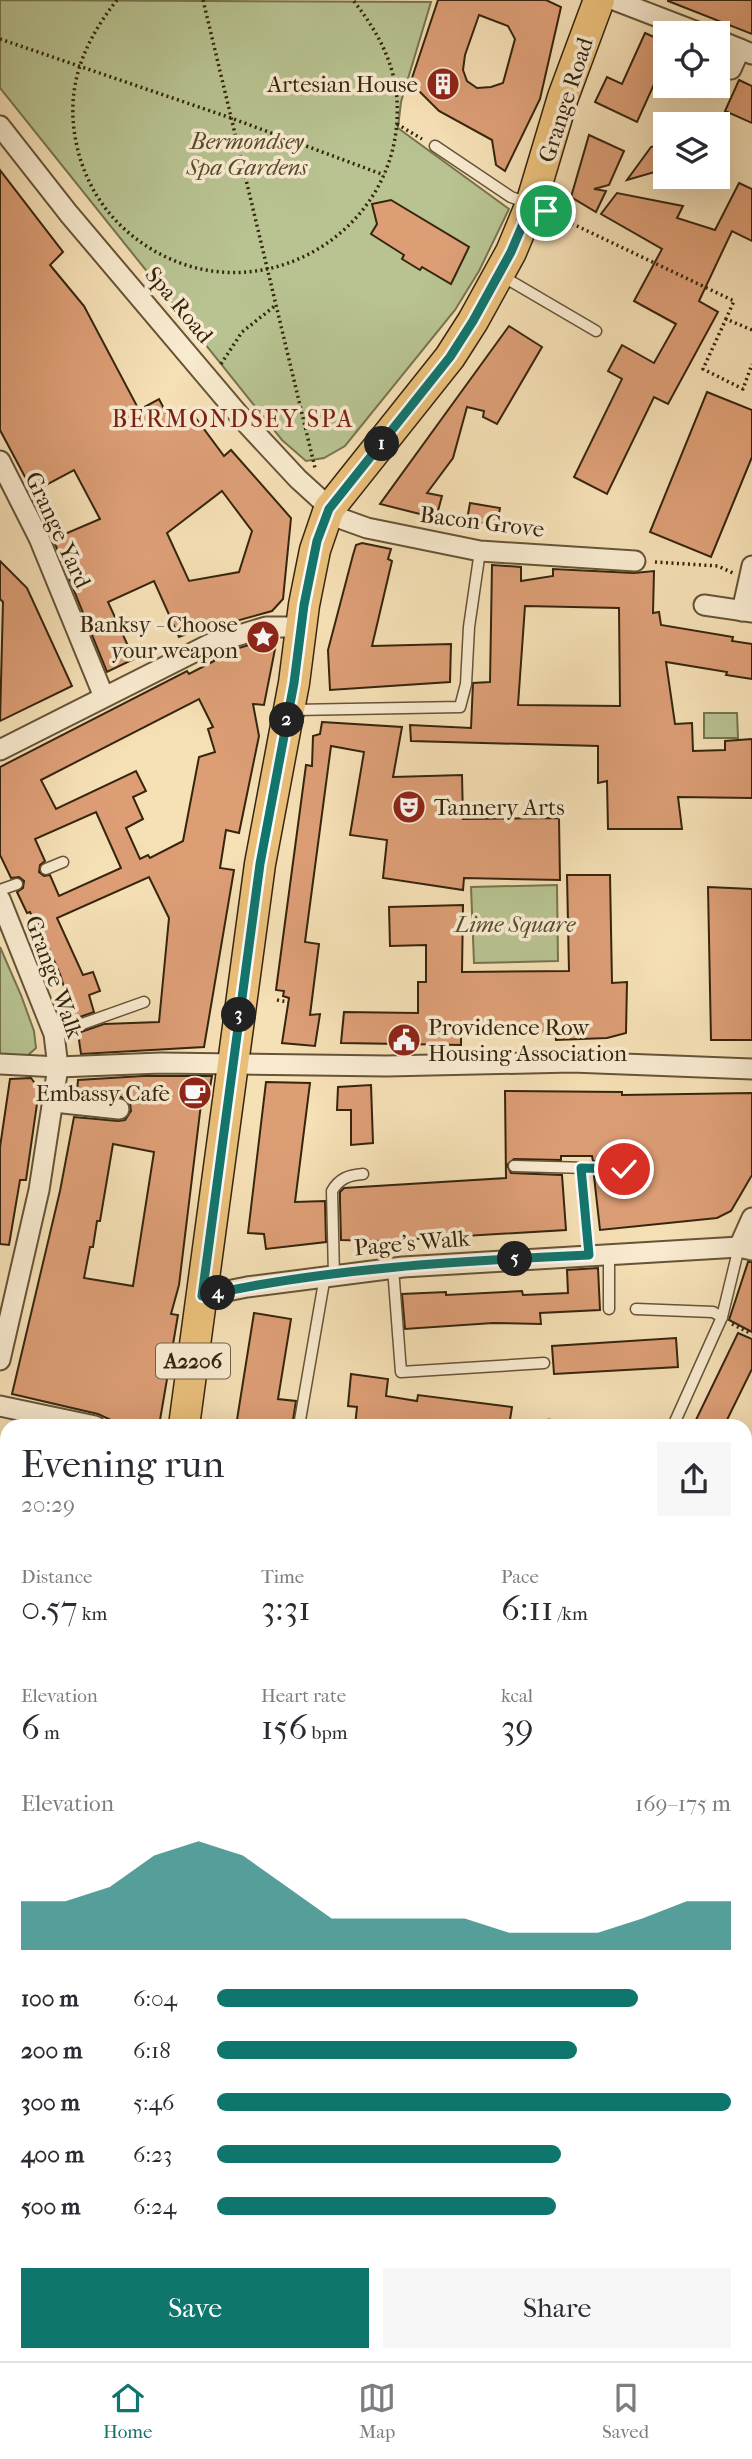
<!DOCTYPE html>
<meta charset="utf-8">
<style>
:root{--surface:#fff;--page:#f7f7f7;--text:#2b2b33;--muted:#7c7c81;--line:#e1e1e2;--accent:#0f766e}
body{margin:0;font-family:"IM FELL French Canon",serif;background:var(--page);color:var(--text);height:100vh;display:flex;flex-direction:column;font-size:26px;white-space:nowrap}
*{box-sizing:border-box;margin:0}
p{font-size:23px;color:var(--muted)}
.icon{flex:none;width:38px;height:38px;fill:none;stroke:currentColor;stroke-width:2;stroke-linecap:round;stroke-linejoin:round}
.map{position:relative;flex:1;overflow:hidden}
.side{position:absolute;left:0px;top:1419px;width:752px;height:943px;display:flex;flex-direction:column;background:var(--surface);border-radius:21px 21px 0 0;box-shadow:0 7px 28px #0002}
.side>*{flex:none}
.controls{position:absolute;left:653px;top:21px;display:grid;gap:14px}
.controls a{display:grid;place-items:center;width:77px;height:77px;border-radius:0px;background:var(--surface);box-shadow:0 7px 28px #0002;font-size:35px}
.pin{position:absolute;display:grid;place-items:center;width:60px;height:60px;color:#fff;margin:-30px;border:4px solid #fff;border-radius:50%;box-shadow:0 2px 7px #0007}
.km{position:absolute;width:35px;height:35px;margin:-18px;border-radius:50%;background:#222;color:#fff;font-size:19px;line-height:35px;text-align:center}
.round{display:grid;place-items:center;flex:none;width:74px;height:74px;border-radius:0px;background:var(--page)}
.summary{display:flex;align-items:center;justify-content:space-between;height:119px;padding:0 21px}
h1{font-size:38px;font-weight:600;line-height:52px}
.stats{display:grid;grid-template-columns:repeat(3,1fr);gap:10px;height:119px;padding:7px 21px}
.stats div{display:grid;align-content:center}
.stats b{font-size:35px;font-weight:600}
.stats small{font-size:19px;font-weight:400}
.stats p{font-size:19px}
.chart{height:196px;padding:14px 21px}
.chart p{display:flex;justify-content:space-between}
.chart svg{width:100%;height:126px;margin-top:7px;fill:var(--accent);opacity:.7}
.cta{display:flex;gap:14px;margin-top:auto;padding:14px 21px}
.cta a{flex:1;height:80px;border-radius:0px;background:var(--accent);color:#fff;font-size:28px;font-weight:600;line-height:80px;text-align:center}
.cta a+a{background:var(--page);color:var(--text)}
ul{padding:0 21px;list-style:none;font-size:23px}
li{display:grid;grid-template-columns:112px 84px 1fr;align-items:center;height:52px}
li i{height:18px;border-radius:9px;background:var(--accent)}
.menu{display:flex;justify-content:space-around;align-items:center;height:98px;border-top:2px solid var(--line);background:var(--surface);font-size:19px;color:var(--muted)}
.menu a{display:grid;justify-items:center;gap:4px}
.menu .active{color:var(--accent)}
.map>svg:first-child{display:block}
</style>
<div class="map">
<svg width="752" height="2361" viewBox="0 0 752 2361">
<rect width="100%" height="100%" fill="#f6e0b6"/>
<filter id="stains"><feTurbulence type="fractalNoise" baseFrequency=".00286" numOctaves="4"/><feColorMatrix values="0 0 0 0 .2 0 0 0 0 .09 0 0 0 0 .02 0 0 0 .5 -.17"/></filter>
<radialGradient id="worn" r=".72"><stop offset=".6" stop-color="#630" stop-opacity="0"/><stop offset="1" stop-color="#630" stop-opacity=".3"/></radialGradient>
<g fill="#b8c391" stroke="#76744f" stroke-width="2">
<polygon points="0,0 431,2 401,102 398,128 509,209 479,271 455,310 345,446 324,458 306,461 282,440 0,88"/>
<polygon points="704,713 737,713 738,738 704,738"/>
<polygon points="557,885 558,961 474,963 471,887"/>
<polygon points="0,947 21,995 34,1031 36,1048 27,1056 0,1057"/>
</g>
<g fill="#dd9e76" stroke="#35250d" stroke-width="2" fill-rule="evenodd">
<path d="M438,0h108l15,7 -21,92 -35,72 -9,-6 -4,-25 -53,-29 -25,-25 -2,-8zM479,15l29,11 7,13 -12,44 -12,4 -14,1 -10,-7 -4,-11 2,-15z"/>
<polygon points="752,0 752,34 668,1 668,0"/>
<polygon points="645,33 665,42 665,60 637,122 595,102 607,77 622,84"/>
<polygon points="739,80 752,86 752,123 725,111"/>
<polygon points="589,135 624,151 609,185 594,189 606,191 596,212 571,197"/>
<polygon points="665,143 665,169 627,180 651,147"/>
<path d="M0,170l63,82 -13,13 34,41 55,104 20,-11 12,23 18,-13 35,47 7,-6 60,68 -8,81 -11,12 -65,18v-3l-28,11 -25,-56 -46,21 26,57 -27,13 -54,-133 47,-20 -26,-49 -41,22 -33,-62zM222,491l30,40 -13,41 -50,9 -22,-48z"/>
<polygon points="739,183 752,189 752,241 732,231 699,301 718,312 668,404 654,397 607,494 574,477 622,379 608,371 622,345 654,363 676,324 634,301 662,249 601,214 617,193 683,206 677,218 715,230"/>
<polygon points="391,200 469,247 451,284 422,267 420,270 402,259 404,255 371,234 377,224 372,204"/>
<polygon points="509,326 542,347 497,424 483,417 484,411 467,407 453,458 427,493 442,496 436,518 380,504"/>
<polygon points="707,392 752,410 752,457 711,557 650,532"/>
<polygon points="470,503 500,508 497,525 467,520"/>
<polygon points="362,543 391,549 388,559 392,561 372,646 451,644 450,682 330,690 328,650 353,555 356,545"/>
<polygon points="0,561 27,588 72,686 0,721 3,602 0,599"/>
<path d="M492,565l29,2v14l32,-5v-7l81,4 20,-2 -1,42 6,-1 2,13 72,12 -1,4 20,3v35l-26,-4 1,-3 -61,-10 9,62 17,-1 1,28 32,-1v-9l27,-2v59l-74,-1 4,32h-74l-1,-48 -9,2v-37l-187,-5 -1,-16 61,3 2,-45 17,-1zM525,606l94,2 1,98 -102,-1z"/>
<path d="M256,643l20,1 -12,61 -11,-1 6,32 -20,97 -13,-3 -6,38 14,2 -30,177 -123,7 -3,-21 26,-9 55,-2 10,-104 -20,-41 -92,41 26,57 10,-3 7,19 -11,4 5,17 -20,7 -14,-45 -22,-50 -2,1 -6,-13 -3,1 -10,-21 6,-4 1,-7 -5,-4 -8,1 -11,-23v-88l187,-96 2,3 25,-13 1,-6zM199,699l14,28 -5,2 7,23 -16,5 -16,84 -33,17 -2,-3 -8,4 -14,-31 17,-9 -10,-22 13,-6 -10,-20 -80,38 -15,-29zM96,812l25,56 -62,28 -9,-21 -6,1 -5,-4 1,-7 5,-4 -10,-22z"/>
<polygon points="322,722 402,727 393,777 462,775 463,819 559,818 560,880 464,878 463,890 383,878 387,840 350,835 364,752 331,746 305,942 319,944 310,1015 320,1014 315,1046 282,1043 289,998 283,996 284,991 276,990 306,765 312,766 313,736 320,734"/>
<polygon points="567,875 610,875 612,983 627,982 626,1033 607,1038 556,1040 555,1033 501,1035 461,1022 461,1045 341,1043 344,1012 418,1013 418,982 426,982 426,945 390,946 389,907 463,905 462,972 569,971"/>
<polygon points="708,887 752,889 752,1040 711,1040"/>
<path d="M143,1076h69l-5,28h-6l-22,181 -8,29 7,1 -19,111 -46,-5 -15,-7 -86,-20 48,-203 14,-74 44,4 7,-1 6,-9 -1,-8 -9,-6 -44,-5 1,-12zM113,1144l41,8 -21,134 -49,-8 6,-31h3l4,-26h3z"/>
<polygon points="31,1078 37,1086 38,1097 26,1180 20,1180 9,1245 0,1244 0,1147 10,1079"/>
<polygon points="266,1082 310,1083 295,1202 325,1201 326,1242 266,1249 264,1234 248,1233"/>
<polygon points="371,1085 373,1143 351,1145 351,1110 337,1110 338,1087"/>
<polygon points="505,1091 622,1092 622,1095 752,1093 752,1175 731,1211 717,1218 600,1230 594,1176 627,1176 631,1170 628,1163 593,1161 592,1156 561,1156 561,1160 514,1159 507,1165 511,1173 562,1175 566,1230 381,1241 341,1240 340,1201 340,1192 344,1188 506,1178"/>
<polygon points="748,1262 752,1262 752,1332 729,1320"/>
<polygon points="598,1268 600,1310 540,1313 541,1324 493,1323 405,1329 402,1294 446,1292 446,1295 522,1291 523,1295 568,1293 567,1270"/>
<polygon points="254,1313 291,1319 278,1399 296,1401 292,1426 236,1426"/>
<polygon points="738,1333 752,1339 752,1369 724,1426 693,1426"/>
<polygon points="676,1338 678,1367 554,1374 552,1346"/>
<polygon points="351,1374 388,1379 386,1396 417,1401 418,1395 512,1407 509,1426 355,1426 357,1407 348,1406"/>
</g>
<g fill="none" stroke-linecap="round" stroke-linejoin="round">
<defs>
<g id="lane">
<polyline points="435,146 511,197 527,203"/>
<polyline points="502,276 596,331"/>
<polyline points="294,710 460,707 466,684 469,627 480,551"/>
<polyline points="46,869 63,862"/>
<polyline points="0,890 17,884"/>
<polyline points="54,1034 144,1002"/>
<polyline points="514,1166 624,1169"/>
<polyline points="581,1168 589,1255"/>
<polyline points="609,1254 609,1309"/>
<polyline points="393,1268 401,1372 544,1363"/>
<path d="M334,1275l-2,-84c7,-12 16,-16 31,-17"/>
<polyline points="636,1309 713,1312 722,1317"/>
<polyline points="299,1426 325,1276"/>
<polyline points="549,1426 549,1425"/>
<polyline points="673,1426 722,1317 739,1247"/>
<polyline points="0,2032 7,2033"/>
<polyline points="711,2361 714,2356"/>
</g>
<g id="street">
<polyline points="614,0 700,33"/>
<polyline points="718,40 752,54"/>
<polyline points="731,69 740,49"/>
<polyline points="0,126 69,214 245,422 298,479 342,519 367,528 480,551 635,561"/>
<polyline points="0,461 39,538 104,697"/>
<polyline points="704,605 752,612"/>
<polyline points="742,611 752,566"/>
<polyline points="0,750 210,644 266,627 301,627"/>
<polyline points="0,899 54,1034 58,1067 39,1190 0,1360"/>
<polyline points="0,1064 58,1067 161,1063 387,1066 572,1062 752,1069"/>
<polyline points="54,1102 119,1109"/>
<polyline points="739,1247 752,1218"/>
<polyline points="202,1296 247,1287 403,1267 739,1247 752,1250"/>
<polyline points="0,1406 95,1426"/>
<polyline points="746,1627 752,1630"/>
<polyline points="746,1712 752,1698"/>
<polyline points="746,1927 752,1914"/>
<polyline points="746,2144 752,2138"/>
<polyline points="0,2192 7,2185"/>
<polyline points="746,2246 752,2243"/>
<polyline points="736,2356 741,2361"/>
<polyline points="252,2361 254,2356"/>
<polyline points="489,2361 495,2356"/>
</g>
<g id="primary">
<polyline points="184,1426 260,864 294,683 304,605 315,550 329,509 450,357 473,321 511,252 531,204 563,97 599,0"/>
<polyline points="0,1856 7,1857"/>
</g>
<g id="highway">
<polyline points="0,1640 7,1645"/>
<polyline points="746,2006 752,2009"/>
</g>
</defs>
<use href="#lane" stroke="#655437" stroke-width="13"/>
<use href="#street" stroke="#655437" stroke-width="23"/>
<use href="#primary" stroke="#35250d" stroke-width="33"/>
<use href="#highway" stroke="#35250d" stroke-width="38"/>
<g stroke="#35250d" stroke-width="3.5" stroke-dasharray="2 3.5" stroke-linecap="butt">
<path d="M117,0c-38,48 -55,97 -37,158 11,36 33,66 65,87 115,77 268,-18 251,-155 -5,-35 -22,-63 -43,-90"/>
<polyline points="203,0 315,468"/>
<polyline points="0,39 231,118 384,175"/>
<polyline points="397,124 422,139"/>
<polyline points="552,214 734,301 726,319"/>
<polyline points="752,330 726,319 703,369 743,389 752,364"/>
<polyline points="221,364 242,332 276,305"/>
<polyline points="655,562 718,566 733,573"/>
<polyline points="277,1000 288,1002"/>
<polyline points="732,1324 752,1334"/>
<polyline points="747,1479 752,1470"/>
<polyline points="0,2246 7,2248"/>
<polyline points="146,2361 146,2356"/>
<polyline points="645,2361 652,2356"/>
<polyline points="680,2361 680,2356"/>
</g>
<use href="#lane" stroke="#f9ebd0" stroke-width="10"/>
<use href="#street" stroke="#f9ebd0" stroke-width="19"/>
<use href="#primary" stroke="#ebc07b" stroke-width="30"/>
<use href="#highway" stroke="#ebc07b" stroke-width="35"/>
</g>
<g fill="none" stroke-linecap="round" stroke-linejoin="round">
<defs>
<path id="route" d="M546,211l-15,-6 -20,47 -38,69 -23,36 -121,152 -12,32 -13,64 -10,78 -34,181 -58,432c126,-28 258,-35 387,-41l-8,-87 43,1"/>
</defs>
<use href="#route" stroke="#fff" stroke-width="14"/>
<use href="#route" stroke="#0f766e" stroke-width="9"/>
</g>
<defs>
<symbol id="building-disc" viewBox="-11 -11 22 22"><circle r="9.5" fill="#8f2418" stroke="#f9ebd0"/><path d="M-4-6H4V6H1V3H-1V6H-4ZM-2.5-4.3h1.7v1.8h-1.7ZM.8-4.3h1.7v1.8H.8ZM-2.5-1h1.7V.8h-1.7ZM.8-1h1.7V.8H.8Z" fill="#fff"/></symbol>
<symbol id="sight-disc" viewBox="-11 -11 22 22"><circle r="9.5" fill="#8f2418" stroke="#f9ebd0"/><path d="M0-6L1.8-2.2L6-1.7L2.9 1.2L3.7 5.4L0 3.3L-3.7 5.4L-2.9 1.2L-6-1.7L-1.8-2.2Z" fill="#fff"/></symbol>
<symbol id="theatre-disc" viewBox="-11 -11 22 22"><circle r="9.5" fill="#8f2418" stroke="#f9ebd0"/><path d="M-5-5.5Q0-4 5-5.5V0Q5 5 0 6Q-5 5-5 0ZM-3.3-2.5H-1v1.5H-3.3ZM1-2.5H3.3v1.5H1ZM-2.8 1Q0 5.5 2.8 1Z" fill="#fff"/></symbol>
<symbol id="civic-disc" viewBox="-11 -11 22 22"><circle r="9.5" fill="#8f2418" stroke="#f9ebd0"/><path d="M-.6-6.5H3V-4.5H.6V-3L4-1V1h2V6H-6V1h2V-1L-.6-3ZM-1.2 2.5V6h2.4V2.5Z" fill="#fff"/></symbol>
<symbol id="cafe-disc" viewBox="-11 -11 22 22"><circle r="9.5" fill="#8f2418" stroke="#f9ebd0"/><path d="M-5.5-4.5H6V0H3Q3 3.5 0 3.5H-2.5Q-5.5 3.5-5.5 0ZM3-3.2v2h1.7v-2ZM-6 4.5H4V6H-6Z" fill="#fff"/></symbol>
</defs>
<g fill-rule="evenodd">
<use href="#building-disc" x="424" y="65" width="38" height="38"/>
<use href="#sight-disc" x="244" y="618" width="38" height="38"/>
<use href="#theatre-disc" x="390" y="788" width="38" height="38"/>
<use href="#civic-disc" x="385" y="1021" width="38" height="38"/>
<use href="#cafe-disc" x="176" y="1074" width="38" height="38"/>
</g>
<g text-anchor="middle" dominant-baseline="central" stroke-width="7" stroke-linejoin="round" paint-order="stroke">
<rect fill="#f9ebd0" stroke="#706048" stroke-width="2" x="156" y="1343.5" width="74" height="35" rx="5"/>
<g font-size="21" font-weight="bold" fill="#35250d">
<text x="193" y="1361">A2206</text>
</g>
<g font-size="23" fill="#35250d" stroke="#f9ebd0" text-anchor="end">
<text x="418" y="84">Artesian House</text>
<text x="238" y="624">Banksy - Choose<tspan x="238" dy="26">your weapon</tspan></text>
<text x="434" y="807" text-anchor="start">Tannery Arts</text>
<text x="428" y="1027" text-anchor="start">Providence Row<tspan x="428" dy="26">Housing Association</tspan></text>
<text x="170" y="1093">Embassy Cafe</text>
</g>
<g font-size="23" fill="#35250d" stroke="#f9ebd0">
<text transform="translate(566 100) rotate(-72)">Grange Road</text>
<text transform="translate(179 305) rotate(50)">Spa Road</text>
<text transform="translate(482 522) rotate(7)">Bacon Grove</text>
<text transform="translate(58 530) rotate(65)">Grange Yard</text>
<text transform="translate(54 977) rotate(70)">Grange Walk</text>
<text transform="translate(412 1243) rotate(-5)">Page's Walk</text>
</g>
<g font-size="23" font-style="italic" fill="#564c2e" stroke="#f9ebd0">
<text x="247" y="141">Bermondsey<tspan x="247" dy="26">Spa Gardens</tspan></text>
<text x="515" y="924">Lime Square</text>
</g>
<g font-size="24" letter-spacing="2" fill="#7a1f14" stroke="#f9ebd0">
<text x="233" y="419">BERMONDSEY SPA</text>
</g>
</g>
<rect width="100%" height="100%" filter="url(#stains)"/>
<rect width="100%" height="100%" fill="url(#worn)"/>
</svg>
<div class="controls">
<a><svg class="icon" aria-label="locate" viewBox="0 0 24 24"><circle cx="12" cy="12" r="6"/><path d="M12 2v4M12 18v4M2 12h4M18 12h4"/></svg></a>
<a><svg class="icon" aria-label="layers" viewBox="0 0 24 24"><path d="M12 4l9 5-9 5-9-5zM3 14l9 5 9-5"/></svg></a>
</div>
<div class="pin" style="left:546px;top:211px;background:#1e9e55"><svg class="icon" aria-label="arrive" viewBox="0 0 24 24"><path d="M6 21V4h12l-3 4 3 4H6"/></svg></div>
<div class="pin" style="left:624px;top:1169px;background:#d93025"><svg class="icon" aria-label="check" viewBox="0 0 24 24"><path d="M5 12l5 5 9-10"/></svg></div>
<b class="km" style="left:382px;top:444px">1</b>
<b class="km" style="left:287px;top:720px">2</b>
<b class="km" style="left:239px;top:1015px">3</b>
<b class="km" style="left:218px;top:1293px">4</b>
<b class="km" style="left:515px;top:1259px">5</b>
<section class="side">
<div class="summary"><div><h1>Evening run</h1><p>20:29</p></div><a class="round"><svg class="icon" aria-label="share" viewBox="0 0 24 24"><path d="M12 15V3M7 8l5-5 5 5M5 13v7h14v-7"/></svg></a></div>
<div class="stats">
<div><p>Distance</p><b>0.57<small> km</small></b></div>
<div><p>Time</p><b>3:31</b></div>
<div><p>Pace</p><b>6:11<small> /km</small></b></div>
</div>
<div class="stats">
<div><p>Elevation</p><b>6<small> m</small></b></div>
<div><p>Heart rate</p><b>156<small> bpm</small></b></div>
<div><p>kcal</p><b>39</b></div>
</div>
<div class="chart"><p><span>Elevation</span>169–175 m</p>
<svg viewBox="0 0 160 44" preserveAspectRatio="none"><path d="M0 44V27L10 27L20 22L30 11L40 6L50 11L60 22L70 33L80 33L90 33L100 33L110 38L120 38L130 38L140 33L150 27L160 27V44z"/></svg>
</div>
<ul>
<li><b>100 m</b>6:04<i style="width:82%"></i></li>
<li><b>200 m</b>6:18<i style="width:70%"></i></li>
<li><b>300 m</b>5:46<i style="width:100%"></i></li>
<li><b>400 m</b>6:23<i style="width:67%"></i></li>
<li><b>500 m</b>6:24<i style="width:66%"></i></li>
</ul>
<div class="cta"><a>Save</a><a>Share</a></div>
</section>
</div>
<nav class="menu">
<a class="active"><svg class="icon" aria-label="home" viewBox="0 0 24 24"><path d="M3 11l9-7 9 7M6 9v11h12V9"/></svg>Home</a>
<a><svg class="icon" aria-label="map" viewBox="0 0 24 24"><path d="M3 6l6-2 6 2 6-2v14l-6 2-6-2-6 2zM9 4v14M15 6v14"/></svg>Map</a>
<a><svg class="icon" aria-label="saved" viewBox="0 0 24 24"><path d="M7 4h10v16l-5-4-5 4z"/></svg>Saved</a>
</nav>
